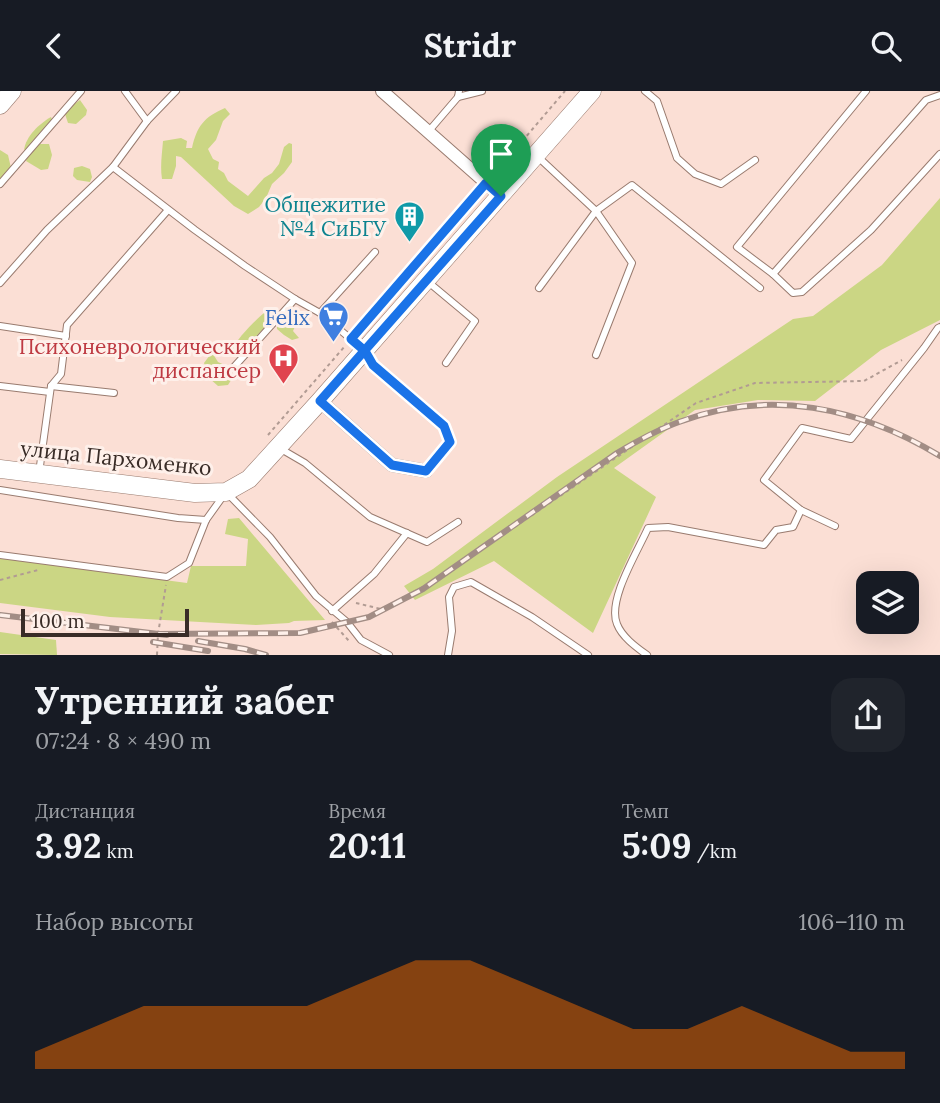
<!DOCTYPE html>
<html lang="ru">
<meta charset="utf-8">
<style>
:root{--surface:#171b24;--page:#20242c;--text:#f1f3f6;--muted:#9ea1a6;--accent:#b45309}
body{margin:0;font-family:Lora,serif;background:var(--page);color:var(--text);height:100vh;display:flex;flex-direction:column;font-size:26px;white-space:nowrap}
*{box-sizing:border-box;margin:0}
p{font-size:23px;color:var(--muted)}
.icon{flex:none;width:38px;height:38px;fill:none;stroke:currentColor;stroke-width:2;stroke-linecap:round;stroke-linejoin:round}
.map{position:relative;height:564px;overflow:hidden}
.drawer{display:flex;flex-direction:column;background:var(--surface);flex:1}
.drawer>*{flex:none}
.tools{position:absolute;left:856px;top:480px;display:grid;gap:14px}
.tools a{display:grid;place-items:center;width:63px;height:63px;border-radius:14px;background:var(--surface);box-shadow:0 7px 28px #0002;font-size:35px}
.scale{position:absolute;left:21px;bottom:18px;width:168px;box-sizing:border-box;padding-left:7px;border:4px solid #392c27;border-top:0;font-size:19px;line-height:24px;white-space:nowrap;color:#392c27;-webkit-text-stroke:5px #fef0ea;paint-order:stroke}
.pin{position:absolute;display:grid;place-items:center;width:60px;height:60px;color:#fff;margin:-72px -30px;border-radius:50% 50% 50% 0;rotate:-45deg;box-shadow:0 0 7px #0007}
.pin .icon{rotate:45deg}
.round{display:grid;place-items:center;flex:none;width:74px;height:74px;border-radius:21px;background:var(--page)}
.headline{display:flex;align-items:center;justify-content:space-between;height:119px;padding:0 35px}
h1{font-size:38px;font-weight:800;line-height:52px}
.metrics{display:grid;grid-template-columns:repeat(3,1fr);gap:10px;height:119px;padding:7px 35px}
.metrics div{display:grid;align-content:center}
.metrics b{font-size:35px;font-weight:800}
.metrics small{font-size:19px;font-weight:400}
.metrics p{font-size:19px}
.chart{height:196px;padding:14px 35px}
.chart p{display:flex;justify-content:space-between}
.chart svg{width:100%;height:126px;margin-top:7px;fill:var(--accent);opacity:.7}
header{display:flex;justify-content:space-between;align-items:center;height:91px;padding:0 35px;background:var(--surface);font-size:32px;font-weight:800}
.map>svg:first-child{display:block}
</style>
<header><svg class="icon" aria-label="back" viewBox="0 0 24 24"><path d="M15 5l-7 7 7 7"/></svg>Stridr<svg class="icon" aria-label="search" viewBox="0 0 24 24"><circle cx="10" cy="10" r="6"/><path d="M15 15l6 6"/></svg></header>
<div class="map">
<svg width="940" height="564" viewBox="0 0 940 564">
<rect width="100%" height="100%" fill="#fbdfd5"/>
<g fill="#cbd684">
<polygon points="80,9 87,19 86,24 76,33 68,32 65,23 70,16"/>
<path d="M225,17l5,6 -7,7 -7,19 -8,9 5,10 6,3 -1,7 6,4 4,8 20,15 16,-18 8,-5 7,-9 5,-17 5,-4 3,1v18l-8,11 -12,11 -6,14 -7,9 -11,7 -14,-8 -53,-49 -5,-1v10l-4,13h-10c-2,-13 0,-25 1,-38l18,-3 6,3 -1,7h6c5,-22 12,-31 33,-40z"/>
<path d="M51,26l2,5 -19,22 -10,6c2,-14 15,-26 27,-33z"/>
<polygon points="40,53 49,53 52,64 48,78 41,79 26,70 30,61"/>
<polygon points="0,59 8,64 11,77 0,88"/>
<polygon points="82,75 90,78 92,86 90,91 77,89 73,85 74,77"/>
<polygon points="940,107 940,229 881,259 815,310 758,309 695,319 614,377 656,406 593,542 494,470 415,509 404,495 433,478 557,386 793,228 813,225 882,174"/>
<path d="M266,220l6,2v7l-34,35 -6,-5c5,-12 24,-30 34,-39z"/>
<polygon points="293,221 298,223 299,227 293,240 299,247 292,249 284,244 277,238 277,232 287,223"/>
<polygon points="213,263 218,271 229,276 233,286 228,294 218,295 209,287 204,272 210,264"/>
<polygon points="239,427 325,529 294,530 289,532 256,534 200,531 110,526 0,512 0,467 187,492 191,475 246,475 248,448 225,443 228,428"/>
<polygon points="0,541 56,549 57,564 0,563"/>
</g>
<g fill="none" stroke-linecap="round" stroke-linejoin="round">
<defs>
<g id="lane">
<polyline points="125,0 147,30"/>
<polyline points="645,0 657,10 677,67 695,83 721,93 755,69"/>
<polyline points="866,0 737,156 773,183 926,9 940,4"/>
<polyline points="458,6 482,0"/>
<polyline points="428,41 458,6 459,0"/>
<polyline points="537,65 596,120 632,172 596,264"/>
<polyline points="113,76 195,139 245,175 295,208 320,222 365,260 373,274 444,335 450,351 426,380"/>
<polyline points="0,93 81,0"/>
<polyline points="773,183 793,202 802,201 871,139 940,63"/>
<polyline points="427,190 475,230 446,272"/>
<polyline points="0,192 47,139 113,76 147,30 176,0"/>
<polyline points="539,197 596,120 632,94 760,197"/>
<polyline points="320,222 375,161"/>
<polyline points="0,235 66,245"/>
<polyline points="233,277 295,208"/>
<polyline points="0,295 50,301"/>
<polyline points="51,295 114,302"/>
<polyline points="281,358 305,372 370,426 427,451 458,431"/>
<polyline points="39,382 51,295 61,283 67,234 168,119"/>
<polyline points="0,399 178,427 206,429"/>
<polyline points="835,435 801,419 764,389 802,337 851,348 924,257 938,237 940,236"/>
<polyline points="0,464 167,486 189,472 206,429 226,401 270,446 316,505 347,531 361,549 389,564"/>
<polyline points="332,520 374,483 407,442"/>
<polyline points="448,564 452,540 449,506 454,496 471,491 532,526 588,564"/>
<path d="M647,564c-11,-8 -25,-18 -30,-31 -10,-24 21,-73 31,-96l20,-1 96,18 12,-15 17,-3 8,-17"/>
</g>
<g id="street">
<polyline points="382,0 501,105"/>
<polyline points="320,310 392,374 426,380"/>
</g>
<g id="secondary">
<polyline points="0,14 12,0"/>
<polyline points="0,378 195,402 226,401 249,388 320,310 592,0"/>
</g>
</defs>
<use href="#lane" stroke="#997b6f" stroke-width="8"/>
<use href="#street" stroke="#997b6f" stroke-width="14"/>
<use href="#secondary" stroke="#997b6f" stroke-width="19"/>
<g stroke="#b19b93" stroke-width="2" stroke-dasharray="3.5 3.5" stroke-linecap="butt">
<polyline points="495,82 565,0"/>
<polyline points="358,240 478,102"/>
<polyline points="268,344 345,255"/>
<polyline points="0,489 38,479"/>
<polyline points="356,512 381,518 440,487 696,312 755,292 864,290 902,269"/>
<polyline points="332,531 349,550"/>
<polyline points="157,564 158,543 166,494"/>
</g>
<use href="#lane" stroke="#fff" stroke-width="6"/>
<use href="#street" stroke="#fff" stroke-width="12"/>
<use href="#secondary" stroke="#fff" stroke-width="18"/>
<defs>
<g id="rail">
<polyline points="0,524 167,544"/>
<path d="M158,543l142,-1 69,-16 54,-28 194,-136c20,-12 40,-23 62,-31 90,-34 180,-15 261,34"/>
<polyline points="198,550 245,558 266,564"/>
<polyline points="153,551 208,560"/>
</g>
</defs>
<use href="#rail" stroke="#a28d85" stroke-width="6"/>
<use href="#rail" stroke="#fef0ea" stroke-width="3.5" stroke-dasharray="10" stroke-linecap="butt"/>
</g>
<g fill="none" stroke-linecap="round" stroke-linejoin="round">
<defs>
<polyline id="route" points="501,105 320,310 392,374 426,380 450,351 444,335 373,274 365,260 351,248 486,92 501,105"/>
</defs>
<use href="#route" stroke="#fff" stroke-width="14"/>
<use href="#route" stroke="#1a73e8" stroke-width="9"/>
</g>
<defs>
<symbol id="building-pin" viewBox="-11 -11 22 30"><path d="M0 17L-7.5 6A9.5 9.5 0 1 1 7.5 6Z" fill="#0f9aa8" stroke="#fef0ea"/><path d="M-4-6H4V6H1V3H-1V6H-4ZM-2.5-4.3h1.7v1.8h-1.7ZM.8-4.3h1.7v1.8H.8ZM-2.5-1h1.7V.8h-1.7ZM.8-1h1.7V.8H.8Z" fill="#fff"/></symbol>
<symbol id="supermarket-pin" viewBox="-11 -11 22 30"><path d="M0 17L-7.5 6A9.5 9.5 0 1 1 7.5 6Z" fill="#3f7fe0" stroke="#fef0ea"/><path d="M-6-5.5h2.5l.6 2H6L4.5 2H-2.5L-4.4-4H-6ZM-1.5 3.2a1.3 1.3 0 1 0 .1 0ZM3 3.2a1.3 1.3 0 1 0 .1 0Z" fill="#fff"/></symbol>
<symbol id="hospital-pin" viewBox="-11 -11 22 30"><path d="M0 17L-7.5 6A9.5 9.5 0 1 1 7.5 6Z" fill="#e0444e" stroke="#fef0ea"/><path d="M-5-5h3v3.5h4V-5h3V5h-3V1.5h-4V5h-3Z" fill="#fff"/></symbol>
</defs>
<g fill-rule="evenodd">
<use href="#building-pin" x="392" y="108" width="35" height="47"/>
<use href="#supermarket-pin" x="316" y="208" width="35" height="47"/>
<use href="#hospital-pin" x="266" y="250" width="35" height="47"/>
</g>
<g text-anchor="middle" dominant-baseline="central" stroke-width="6" stroke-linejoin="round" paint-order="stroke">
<g font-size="21" fill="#0d838f" stroke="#fef0ea" text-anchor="end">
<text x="386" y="113">Общежитие<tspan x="386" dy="24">№4 СиБГУ</tspan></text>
</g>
<g font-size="21" fill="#366cbe" stroke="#fef0ea" text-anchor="end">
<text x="310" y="226">Felix</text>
</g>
<g font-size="21" fill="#be3a42" stroke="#fef0ea" text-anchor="end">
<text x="261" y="255">Психоневрологический<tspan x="261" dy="24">диспансер</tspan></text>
</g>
<g font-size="21" fill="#392c27" stroke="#fef0ea">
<text transform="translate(116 367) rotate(6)">улица Пархоменко</text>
</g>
</g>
</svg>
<div class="tools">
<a><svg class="icon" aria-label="layers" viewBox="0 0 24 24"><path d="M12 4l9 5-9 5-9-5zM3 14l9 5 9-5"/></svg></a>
</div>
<div class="scale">100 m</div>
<div class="pin" style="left:501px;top:105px;background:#1e9e55"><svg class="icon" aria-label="arrive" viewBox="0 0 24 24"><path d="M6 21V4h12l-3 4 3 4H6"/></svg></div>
</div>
<section class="drawer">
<div class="headline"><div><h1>Утренний забег</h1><p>07:24 · 8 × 490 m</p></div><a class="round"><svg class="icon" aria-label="share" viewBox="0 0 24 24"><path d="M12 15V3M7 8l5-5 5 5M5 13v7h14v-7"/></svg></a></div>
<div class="metrics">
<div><p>Дистанция</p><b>3.92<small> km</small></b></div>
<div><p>Время</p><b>20:11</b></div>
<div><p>Темп</p><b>5:09<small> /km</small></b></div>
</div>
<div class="chart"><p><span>Набор высоты</span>106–110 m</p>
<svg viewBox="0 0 160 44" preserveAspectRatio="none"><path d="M0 44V38L10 30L20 22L30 22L40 22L50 22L60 14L70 6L80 6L90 14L100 22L110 30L120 30L130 22L140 30L150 38L160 38V44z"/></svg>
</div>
</section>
